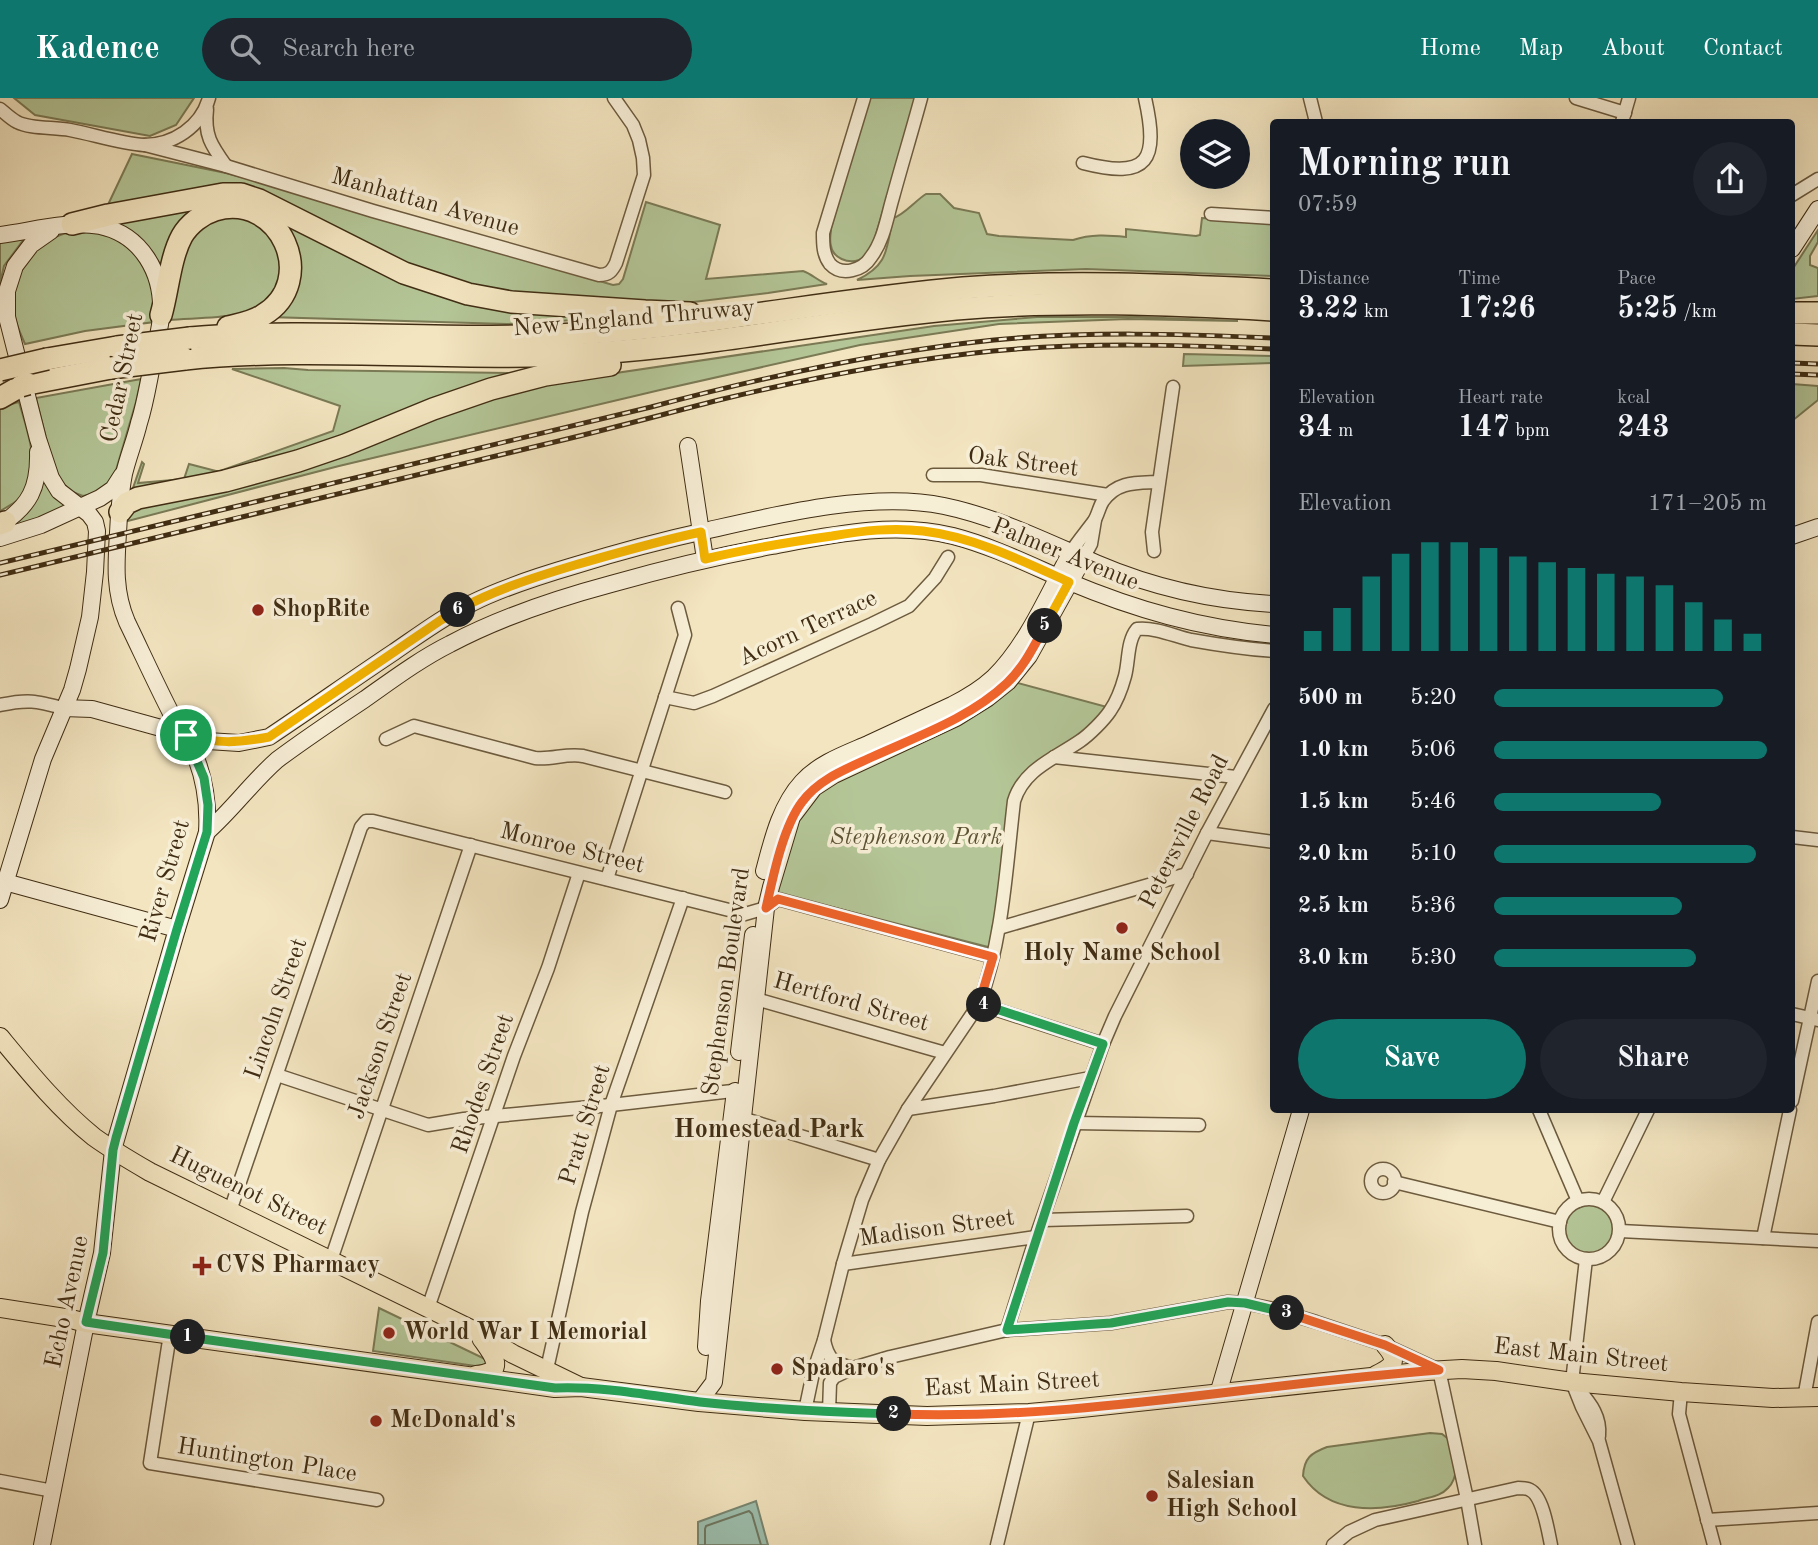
<!DOCTYPE html>
<meta charset="utf-8">
<style>
:root{--surface:#171b24;--page:#20242c;--text:#f1f3f6;--muted:#9ea1a6;--accent:#0f766e}
body{margin:0;font-family:"Old Standard TT",serif;background:var(--page);color:var(--text);height:100vh;display:flex;flex-direction:column;font-size:26px;white-space:nowrap}
*{box-sizing:border-box;margin:0}
p{font-size:23px;color:var(--muted)}
.icon{flex:none;width:38px;height:38px;fill:none;stroke:currentColor;stroke-width:2;stroke-linecap:round;stroke-linejoin:round}
.map{position:relative;flex:1;overflow:hidden}
.sheet{position:absolute;left:1270px;top:21px;width:525px;height:994px;display:flex;flex-direction:column;background:var(--surface);border-radius:7px;box-shadow:0 7px 28px #0002}
.sheet>*{flex:none}
.tools{position:absolute;left:1180px;top:21px;display:grid;gap:14px}
.tools a{display:grid;place-items:center;width:70px;height:70px;border-radius:50%;background:var(--surface);box-shadow:0 7px 28px #0002;font-size:35px}
.pin{position:absolute;display:grid;place-items:center;width:60px;height:60px;color:#fff;margin:-30px;border:4px solid #fff;border-radius:50%;box-shadow:0 2px 7px #0007}
.km{position:absolute;width:35px;height:35px;margin:-18px;border-radius:50%;background:#222;color:#fff;font-size:19px;line-height:35px;text-align:center}
.round{display:grid;place-items:center;flex:none;width:74px;height:74px;border-radius:37px;background:var(--page)}
.headline{display:flex;align-items:center;justify-content:space-between;height:119px;padding:0 28px}
h1{font-size:38px;font-weight:600;line-height:52px}
.metrics{display:grid;grid-template-columns:repeat(3,1fr);gap:10px;height:119px;padding:7px 28px}
.metrics div{display:grid;align-content:center}
.metrics b{font-size:30px;font-weight:600}
.metrics small{font-size:19px;font-weight:400}
.metrics p{font-size:19px}
.chart{height:196px;padding:14px 28px}
.chart p{display:flex;justify-content:space-between}
.chart svg{width:100%;height:126px;margin-top:7px;stroke:var(--accent);stroke-width:6}
.action{display:flex;gap:14px;margin-top:auto;padding:14px 28px}
.action a{flex:1;height:80px;border-radius:42px;background:var(--accent);color:#fff;font-size:28px;font-weight:600;line-height:80px;text-align:center}
.action a+a{background:var(--page);color:var(--text)}
ul{padding:0 28px;list-style:none;font-size:23px}
li{display:grid;grid-template-columns:112px 84px 1fr;align-items:center;height:52px}
li i{height:18px;border-radius:9px;background:var(--accent)}
header{display:flex;align-items:center;gap:42px;box-sizing:border-box;height:98px;padding:0 35px;background:var(--accent);color:#fff}
header strong{font-size:33px}
nav{display:flex;gap:38px;margin-inline-start:auto;font-size:24px}
.search{width:490px;height:63px;background:var(--page);display:flex;align-items:center;gap:18px;box-sizing:border-box;padding:0 24px;border-radius:38px;color:var(--muted);font-size:26px}
.map>svg:first-child{display:block}
</style>
<header>
<strong>Kadence</strong>
<div class="search"><svg class="icon" aria-label="search" viewBox="0 0 24 24"><circle cx="10" cy="10" r="6"/><path d="M15 15l6 6"/></svg>Search here</div>
<nav><a>Home</a><a>Map</a><a>About</a><a>Contact</a></nav>
</header>
<div class="map">
<svg width="1818" height="1447" viewBox="0 0 1818 1447">
<rect width="100%" height="100%" fill="#f3e5c0"/>
<filter id="stains"><feTurbulence type="fractalNoise" baseFrequency=".00286" numOctaves="4"/><feColorMatrix values="0 0 0 0 .2 0 0 0 0 .09 0 0 0 0 .02 0 0 0 .5 -.17"/></filter>
<radialGradient id="worn" r=".72"><stop offset=".6" stop-color="#630" stop-opacity="0"/><stop offset="1" stop-color="#630" stop-opacity=".3"/></radialGradient>
<g fill="#b4c697" stroke="#7a7a55" stroke-width="2">
<polygon points="14,0 194,0 176,27 150,38 35,17"/>
<path d="M869,0h47l-44,150c-3,5 -7,10 -13,12 -11,4 -26,-2 -28,-14 -2,-6 0,-12 0,-18z"/>
<path d="M132,56l94,19 46,12 88,27 253,73 6,-1 4,-5 23,-77 74,23 -14,54 97,-8c9,3 15,10 24,13l-59,9 -83,10 -153,-5 -104,-22 -172,-86 -151,21z"/>
<path d="M926,96h14l14,14 25,5 8,21 12,2 74,4c18,-6 35,-5 53,-3v-8l70,7 4,-1 2,-17 72,3v55l-188,-7 -176,7 -53,4c32,-15 29,-31 36,-62 10,-2 23,-18 33,-24z"/>
<path d="M189,109l1,8 -26,55c-15,-24 -24,-34 -49,-47z"/>
<polygon points="265,111 359,160 609,220 507,226 269,219 289,198"/>
<path d="M232,115c34,12 39,15 53,48 -4,11 -7,28 -14,37 -19,23 -74,19 -102,22 6,-31 11,-83 42,-100 6,-3 14,-5 21,-7z"/>
<path d="M85,132l23,5 17,9 15,15 14,26v37l-69,9 -60,13c-4,-9 -8,-18 -10,-26 -9,-34 15,-74 48,-84 7,-2 15,-2 22,-4z"/>
<polygon points="1818,132 1818,144 1810,158 1810,167 1818,170 1818,198 1792,201 1792,172"/>
<polygon points="24,141 4,168 0,185 0,142"/>
<polygon points="1037,219 1138,219 1238,223 1128,221 999,226 860,247 660,292 339,368 128,423 128,417 133,410 506,295 555,284 934,228"/>
<polygon points="1184,256 1274,258 1274,265 1183,268"/>
<polygon points="284,270 308,272 508,275 510,280 270,365 134,392 133,390 142,364 144,366 138,385 184,381 189,366 216,373 220,373 333,333 340,308 232,271"/>
<polygon points="141,281 136,304 114,379 109,386 97,395 83,398 70,393 55,376 36,300"/>
<polygon points="1792,286 1818,288 1818,302 1792,323"/>
<path d="M19,304c7,25 22,65 8,88 -6,10 -18,16 -27,21v-104z"/>
<polygon points="42,383 45,385 63,404 65,409 42,419 10,430"/>
<polygon points="1014,584 1107,609 1078,641 1019,682 992,850 773,794 793,727 818,693"/>
<circle cx="1590" cy="1131" r="27"/>
<polygon points="379,1210 485,1261 486,1266 482,1269 373,1253"/>
<path d="M1430,1335l12,1 9,7c3,16 10,34 -3,47 -8,9 -20,9 -30,13 -40,11 -89,14 -115,-25 1,-18 8,-23 24,-29z"/>
</g>
<polygon fill="#9cbfae" stroke="#778570" stroke-width="2" points="756,1403 768,1447 698,1447 698,1424"/>
<g fill="none" stroke-linecap="round" stroke-linejoin="round">
<polyline stroke="#6e7660" stroke-width="2" points="705,1447 705,1431 706,1428 749,1413 752,1416 761,1447"/>
<defs>
<g id="street">
<path d="M864,0l-41,135c0,11 0,22 7,31 12,13 33,6 41,-7 13,-17 16,-40 22,-60 9,-33 19,-66 28,-99"/>
<polyline points="1310,0 1316,24"/>
<polyline points="1576,0 1625,15"/>
<path d="M0,11c5,4 11,10 17,13 13,7 37,5 53,8 22,4 52,14 74,15 29,0 57,-18 65,-47"/>
<path d="M207,11c-3,26 4,36 19,57"/>
<polyline points="1622,24 1629,0"/>
<path d="M145,47l81,21 147,45 226,64c10,0 13,-4 17,-12l28,-88 -1,-17 -4,-18 -6,-15 -19,-27"/>
<path d="M1083,65c66,17 76,-3 62,-65"/>
<polyline points="1792,97 1818,81"/>
<polyline points="1211,116 1274,120"/>
<polyline points="933,377 981,377 1108,397"/>
<polyline points="1154,453 1152,434 1173,289"/>
<path d="M1071,454c7,-11 15,-20 23,-31 4,-6 5,-14 9,-20 14,-20 34,-18 55,-19"/>
<polyline points="1084,459 1091,446 1095,422"/>
<polyline points="665,599 694,605 713,598 872,526 909,508 935,480 948,459"/>
<path d="M0,607c28,-6 36,-4 63,3"/>
<path d="M386,641l28,-13 121,32c17,2 31,-5 48,-2l142,36"/>
<polyline points="1054,659 1236,679"/>
<polyline points="1207,735 1274,744"/>
<polyline points="1792,739 1818,742"/>
<polyline points="607,781 685,537 678,510"/>
<polyline points="999,830 1187,776"/>
<polyline points="749,899 945,955"/>
<polyline points="979,906 1103,946"/>
<polyline points="1792,916 1818,922"/>
<polyline points="277,977 428,1027 464,1021 611,1007 741,992"/>
<polyline points="1792,1003 1818,883"/>
<polyline points="908,1011 994,998 1090,980"/>
<polyline points="1539,1012 1578,1103"/>
<polyline points="735,1018 879,1062"/>
<polyline points="1075,1025 1199,1027"/>
<circle cx="1383" cy="1083" r="12"/>
<polyline points="1394,1084 1560,1124"/>
<circle cx="1589" cy="1131" r="30"/>
<polyline points="1603,1104 1648,1012"/>
<polyline points="230,1113 361,729 366,723 373,723 745,816 766,810 778,801 993,859"/>
<polyline points="1043,1122 1187,1118"/>
<polyline points="1620,1133 1818,1143"/>
<polyline points="1763,1140 1790,1012"/>
<polyline points="1586,1161 1572,1284 1582,1309 1599,1343 1628,1447"/>
<polyline points="331,1162 471,747"/>
<polyline points="843,1166 1036,1139"/>
<polyline points="428,1210 514,958 548,870 579,775"/>
<polyline points="1007,1232 1036,1139 1103,946 1115,918 1207,735 1274,611"/>
<polyline points="170,1236 150,1365 377,1402"/>
<path d="M824,1242c4,20 10,23 29,28"/>
<polyline points="547,1271 582,1114 611,1007 683,800"/>
<path d="M1579,1292c12,14 22,27 20,46"/>
<polyline points="1681,1294 1679,1316 1714,1447"/>
<polyline points="1804,1300 1818,1224"/>
<path d="M805,1313l8,-38 11,-33 19,-76 19,-64 17,-40 29,-51 71,-105c24,-65 27,-135 35,-203 10,-32 40,-42 66,-60 9,-6 24,-21 30,-30 7,-10 12,-24 15,-35 4,-15 2,-35 12,-47 18,-2 37,7 54,11 28,5 55,9 83,11"/>
<polyline points="829,1314 830,1285 834,1279 853,1270 890,1259 1007,1232 1111,1225 1228,1204 1245,1205 1269,1210 1316,1224 1385,1247 1439,1272 1467,1401 1475,1447"/>
<polyline points="0,1383 53,1393"/>
<polyline points="1707,1422 1818,1415"/>
<polyline points="997,1447 1029,1315"/>
<path d="M1333,1447l16,-13 26,-12 143,-32c4,0 9,0 12,2 13,6 18,41 21,55"/>
</g>
<g id="secondary">
<path d="M0,137c32,-4 68,-15 100,-9 42,9 63,47 61,88 0,13 -5,28 -7,42 -5,22 -8,45 -15,67 -4,17 -11,34 -15,51 -4,20 -5,39 -6,59 -2,31 -4,59 9,89 15,31 29,62 45,93 4,8 10,15 15,23 16,30 22,60 20,94l-30,97 -64,221 -11,103 -16,70 -44,222"/>
<polyline points="1792,151 1818,111"/>
<polyline points="688,348 705,461"/>
<path d="M0,427c30,-19 39,-38 38,-73"/>
<polyline points="1792,438 1818,429"/>
<polyline points="0,440 41,427 100,400 113,391 122,377"/>
<path d="M63,610l29,1 116,32 31,2 30,-6c42,-28 83,-57 125,-85 25,-17 50,-36 78,-49 32,-16 67,-27 101,-37 45,-14 90,-26 136,-36 70,-16 165,-39 235,-24 53,11 103,36 152,57 56,24 117,38 178,41"/>
<path d="M207,734c25,-22 45,-50 70,-72 28,-21 58,-41 88,-61 27,-19 55,-40 85,-55 51,-27 105,-45 161,-60 53,-15 107,-28 161,-38 59,-11 121,-25 181,-10 39,10 77,29 114,45 69,29 133,47 207,54"/>
<path d="M764,773c8,-30 16,-65 38,-89 17,-19 43,-28 66,-38 28,-13 56,-26 84,-39 14,-7 29,-16 41,-27 34,-33 55,-84 78,-126"/>
<polyline points="5,784 177,831"/>
<polyline points="0,802 43,661 72,592 78,571 90,519 95,474 97,433 95,424 89,416 59,393 51,380 38,341 7,219 7,193 15,168 31,147 51,133"/>
<polyline points="739,954 753,837"/>
<polyline points="706,1249 709,1203 735,993"/>
<polyline points="1218,1296 1301,1012"/>
<polyline points="699,1304 714,1284 766,810 771,789 792,719 814,690 834,677 956,620 988,600 1008,584 1029,558 1084,459"/>
</g>
<g id="primary">
<path d="M0,939c29,35 59,72 94,100 18,13 37,24 56,35l327,160 36,22 68,33"/>
<polyline points="0,1210 71,1221 86,1225 555,1290 581,1289 699,1304 805,1313 927,1318 958,1317 1029,1315 1063,1312 1427,1273 1462,1271 1496,1273 1572,1284 1681,1294 1773,1300 1818,1299"/>
<path d="M476,1277c32,-3 17,-20 5,-37"/>
<path d="M1376,1277c18,-9 23,-14 9,-30"/>
</g>
<g id="highway">
<polyline points="72,126 108,117 223,96 241,96 259,102 404,175 468,196 511,204 645,213 690,215"/>
<polyline points="1792,215 1818,215"/>
<path d="M161,217c7,-24 9,-57 21,-79 7,-12 20,-22 33,-26 65,-19 105,71 48,105 -10,7 -23,9 -35,12"/>
<polyline points="1792,236 1818,237"/>
<path d="M190,240c133,-11 266,5 399,-5 125,-9 249,-34 374,-45 104,-8 207,-3 311,2"/>
<polyline points="47,261 117,249"/>
<path d="M185,261c137,-14 274,4 411,-6 121,-8 239,-33 360,-44 106,-9 212,-5 318,1"/>
<polyline points="28,286 111,270"/>
<polyline points="0,300 21,288"/>
<polyline points="120,414 127,405 138,400 225,383 298,363 345,347 433,311 491,291 545,277 610,267"/>
<polyline points="0,426 5,424"/>
</g>
</defs>
<use href="#street" stroke="#6d5b3e" stroke-width="15"/>
<use href="#secondary" stroke="#402d13" stroke-width="18"/>
<use href="#primary" stroke="#402d13" stroke-width="20"/>
<use href="#highway" stroke="#402d13" stroke-width="24"/>
<use href="#street" stroke="#f7eed6" stroke-width="12"/>
<use href="#secondary" stroke="#f7eed6" stroke-width="16"/>
<use href="#primary" stroke="#f3e5c0" stroke-width="18"/>
<use href="#highway" stroke="#f3e5c0" stroke-width="21"/>
<defs>
<g id="rail">
<polyline points="1792,265 1818,266"/>
<polyline points="1792,276 1818,277"/>
<path d="M0,465l651,-156c112,-30 227,-55 343,-67 93,-9 187,-6 280,-2"/>
<path d="M0,477c182,-44 364,-88 546,-131 60,-14 118,-30 177,-45 87,-21 181,-39 270,-48 94,-9 188,-6 281,-2"/>
</g>
</defs>
<use href="#rail" stroke="#402d13" stroke-width="5"/>
<use href="#rail" stroke="#f7eed6" stroke-width="2.5" stroke-dasharray="8" stroke-linecap="butt"/>
<defs>
<g id="highway-bridge">
<polyline points="117,249 190,240"/>
<polyline points="111,270 185,261"/>
<polyline points="0,272 47,261"/>
<polyline points="21,288 28,286"/>
</g>
</defs>
<use href="#highway-bridge" stroke="#402d13" stroke-width="24" stroke-linecap="butt"/>
<use href="#highway-bridge" stroke="#f3e5c0" stroke-width="21"/>
</g>
<g fill="none" stroke-linecap="round" stroke-linejoin="round">
<defs>
<polyline id="split-1" points="186,637 204,680 208,707 207,734 177,831 116,1040 113,1052 103,1155 86,1224 188,1239"/>
<path id="split-2" d="M188,1239l367,51c49,-2 97,8 145,14 64,7 129,10 194,12"/>
<path id="split-3" d="M894,1316c183,7 363,-31 545,-44l-54,-25 -98,-32"/>
<polyline id="split-4" points="984,907 1103,946 1074,1025 1007,1232 1111,1225 1228,1204 1245,1205 1287,1215"/>
<path id="split-5" d="M984,907l-5,-1 14,-47 -215,-58 -12,9c7,-31 17,-81 36,-106 17,-23 44,-33 70,-45 46,-21 98,-39 135,-74 17,-16 27,-37 38,-57"/>
<path id="split-6" d="M458,512c36,-20 77,-33 117,-45 42,-12 83,-24 126,-33l4,27c42,-10 84,-17 127,-23 30,-5 60,-9 91,-5 51,6 100,30 146,51l-24,44"/>
<path id="split-7" d="M186,637c32,9 50,8 83,2l172,-117 17,-10"/>
</defs>
<use href="#split-1" stroke="#fff" stroke-width="14"/>
<use href="#split-2" stroke="#fff" stroke-width="14"/>
<use href="#split-3" stroke="#fff" stroke-width="14"/>
<use href="#split-4" stroke="#fff" stroke-width="14"/>
<use href="#split-5" stroke="#fff" stroke-width="14"/>
<use href="#split-6" stroke="#fff" stroke-width="14"/>
<use href="#split-7" stroke="#fff" stroke-width="14"/>
<use href="#split-1" stroke="#22a559" stroke-width="9"/>
<use href="#split-2" stroke="#22a559" stroke-width="9"/>
<use href="#split-3" stroke="#f0652b" stroke-width="9"/>
<use href="#split-4" stroke="#22a559" stroke-width="9"/>
<use href="#split-5" stroke="#f0652b" stroke-width="9"/>
<use href="#split-6" stroke="#f5b400" stroke-width="9"/>
<use href="#split-7" stroke="#f5b400" stroke-width="9"/>
</g>
<g fill="#8f2418" stroke="#f7eed6" stroke-width="2.5">
<circle cx="258" cy="512" r="7"/>
<circle cx="1122" cy="830" r="7"/>
<path d="M198.5 1157.5h7v7h7v7h-7v7h-7v-7h-7v-7h7z"/>
<circle cx="389" cy="1235" r="7"/>
<circle cx="777" cy="1271" r="7"/>
<circle cx="376" cy="1323" r="7"/>
<circle cx="1152" cy="1398" r="7"/>
</g>
<g text-anchor="middle" dominant-baseline="central" stroke-width="7" stroke-linejoin="round" paint-order="stroke">
<g font-size="24" fill="#402d13" stroke="#f7eed6">
<text transform="translate(425 105) rotate(16)">Manhattan Avenue</text>
<text transform="translate(634 221) rotate(-5)">New England Thruway</text>
<text transform="translate(123 280) rotate(-78)">Cedar Street</text>
<text transform="translate(1023 365) rotate(7)">Oak Street</text>
<text transform="translate(1065 457) rotate(22)">Palmer Avenue</text>
<text transform="translate(808 531) rotate(-25)">Acorn Terrace</text>
<text transform="translate(1185 734) rotate(-63)">Petersville Road</text>
<text transform="translate(572 751) rotate(14)">Monroe Street</text>
<text transform="translate(166 783) rotate(-74)">River Street</text>
<text transform="translate(727 884) rotate(-82)">Stephenson Boulevard</text>
<text transform="translate(851 905) rotate(16)">Hertford Street</text>
<text transform="translate(277 911) rotate(-71)">Lincoln Street</text>
<text transform="translate(381 948) rotate(-71)">Jackson Street</text>
<text transform="translate(484 986) rotate(-71)">Rhodes Street</text>
<text transform="translate(586 1027) rotate(-73)">Pratt Street</text>
<text transform="translate(248 1094) rotate(26)">Huguenot Street</text>
<text transform="translate(937 1131) rotate(-8)">Madison Street</text>
<text transform="translate(68 1204) rotate(-78)">Echo Avenue</text>
<text transform="translate(1581 1258) rotate(6)">East Main Street</text>
<text transform="translate(1012 1287) rotate(-3)">East Main Street</text>
<text transform="translate(267 1363) rotate(9)">Huntington Place</text>
</g>
<g font-size="24" font-weight="bold" fill="#402d13" stroke="#f7eed6" text-anchor="start">
<text x="272" y="512">ShopRite</text>
<text x="1122" y="856" text-anchor="middle">Holy Name School</text>
<text x="216" y="1168">CVS Pharmacy</text>
<text x="403" y="1235">World War I Memorial</text>
<text x="791" y="1271">Spadaro's</text>
<text x="390" y="1323">McDonald's</text>
<text x="1166" y="1384">Salesian<tspan x="1166" dy="28">High School</tspan></text>
</g>
<g font-size="24" font-style="italic" fill="#5d5334" stroke="#f7eed6">
<text x="916" y="740">Stephenson Park</text>
</g>
<g font-size="26" font-weight="bold" fill="#402d13" stroke="#f7eed6">
<text x="769" y="1032">Homestead Park</text>
</g>
</g>
<rect width="100%" height="100%" filter="url(#stains)"/>
<rect width="100%" height="100%" fill="url(#worn)"/>
</svg>
<div class="tools">
<a><svg class="icon" aria-label="layers" viewBox="0 0 24 24"><path d="M12 4l9 5-9 5-9-5zM3 14l9 5 9-5"/></svg></a>
</div>
<div class="pin" style="left:186px;top:637px;background:#1e9e55"><svg class="icon" aria-label="arrive" viewBox="0 0 24 24"><path d="M6 21V4h12l-3 4 3 4H6"/></svg></div>
<b class="km" style="left:188px;top:1239px">1</b>
<b class="km" style="left:894px;top:1316px">2</b>
<b class="km" style="left:1287px;top:1215px">3</b>
<b class="km" style="left:984px;top:907px">4</b>
<b class="km" style="left:1045px;top:528px">5</b>
<b class="km" style="left:458px;top:512px">6</b>
<section class="sheet">
<div class="headline"><div><h1>Morning run</h1><p>07:59</p></div><a class="round"><svg class="icon" aria-label="share" viewBox="0 0 24 24"><path d="M12 15V3M7 8l5-5 5 5M5 13v7h14v-7"/></svg></a></div>
<div class="metrics">
<div><p>Distance</p><b>3.22<small> km</small></b></div>
<div><p>Time</p><b>17:26</b></div>
<div><p>Pace</p><b>5:25<small> /km</small></b></div>
</div>
<div class="metrics">
<div><p>Elevation</p><b>34<small> m</small></b></div>
<div><p>Heart rate</p><b>147<small> bpm</small></b></div>
<div><p>kcal</p><b>243</b></div>
</div>
<div class="chart"><p><span>Elevation</span>171–205 m</p>
<svg viewBox="0 0 160 44" preserveAspectRatio="none"><path d="M5 44V37M15 44V29M25 44V18M35 44V10M45 44V6M55 44V6M65 44V8M75 44V11M85 44V13M95 44V15M105 44V17M115 44V18M125 44V21M135 44V27M145 44V33M155 44V38"/></svg>
</div>
<ul>
<li><b>500 m</b>5:20<i style="width:84%"></i></li>
<li><b>1.0 km</b>5:06<i style="width:100%"></i></li>
<li><b>1.5 km</b>5:46<i style="width:61%"></i></li>
<li><b>2.0 km</b>5:10<i style="width:96%"></i></li>
<li><b>2.5 km</b>5:36<i style="width:69%"></i></li>
<li><b>3.0 km</b>5:30<i style="width:74%"></i></li>
</ul>
<div class="action"><a>Save</a><a>Share</a></div>
</section>
</div>
